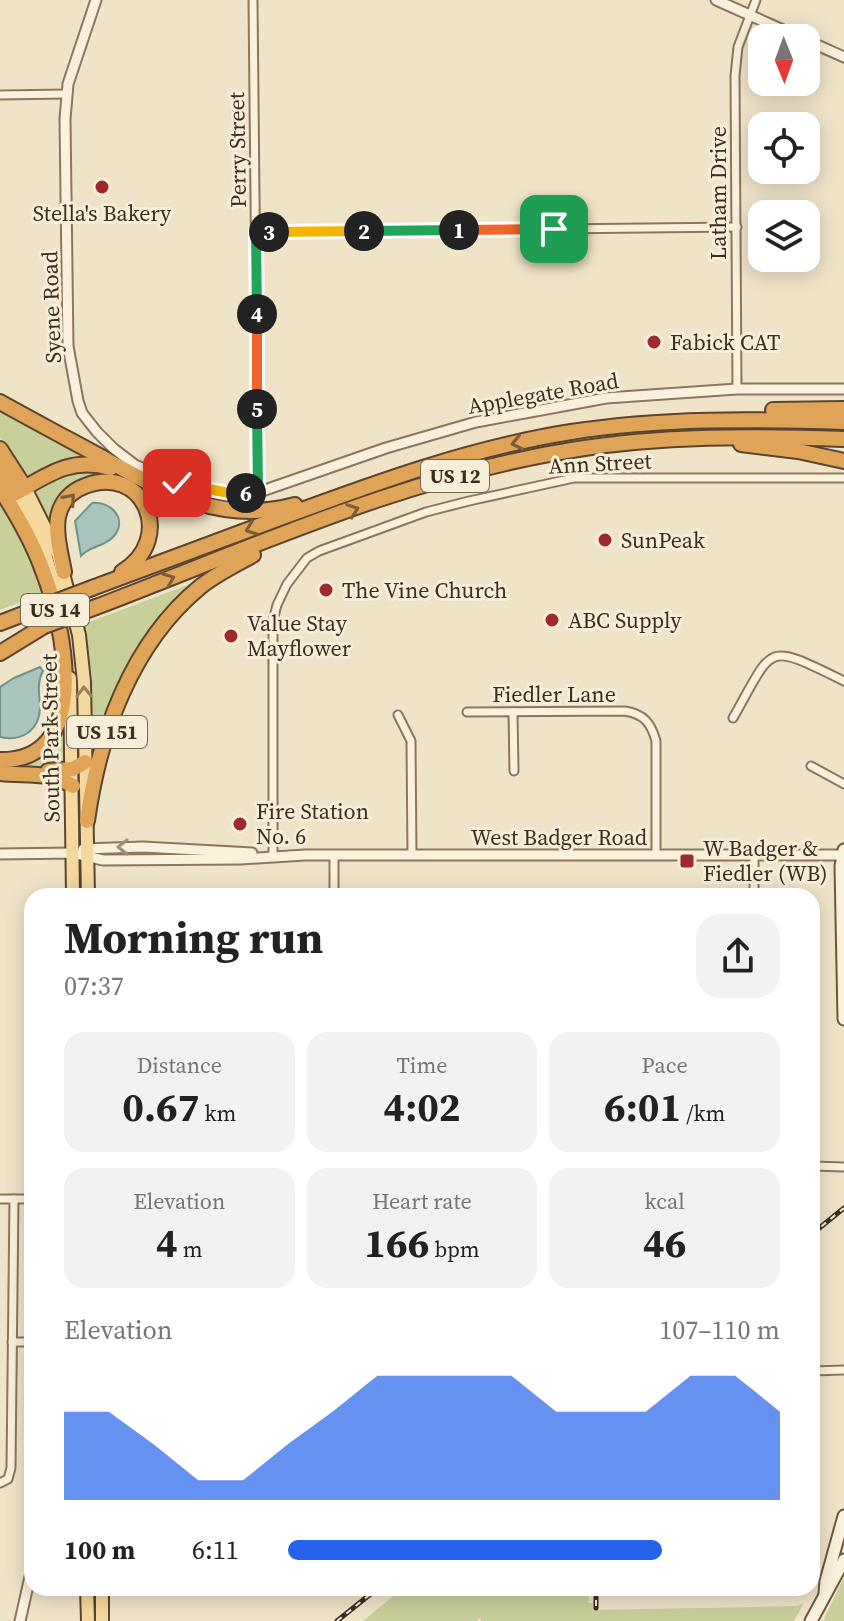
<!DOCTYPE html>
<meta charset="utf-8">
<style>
:root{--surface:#fff;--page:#f2f2f2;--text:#222;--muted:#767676;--accent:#2563eb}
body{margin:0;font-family:"Source Serif 4",serif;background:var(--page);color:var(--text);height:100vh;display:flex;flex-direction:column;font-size:30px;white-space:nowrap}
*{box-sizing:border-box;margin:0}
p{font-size:26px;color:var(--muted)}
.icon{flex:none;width:44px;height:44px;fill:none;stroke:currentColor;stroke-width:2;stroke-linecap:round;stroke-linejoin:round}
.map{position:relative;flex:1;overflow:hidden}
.side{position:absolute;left:24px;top:888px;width:796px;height:708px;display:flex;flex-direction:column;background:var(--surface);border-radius:24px;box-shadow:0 4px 20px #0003}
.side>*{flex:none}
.needle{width:52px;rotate:179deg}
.fabs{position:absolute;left:748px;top:24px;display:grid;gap:16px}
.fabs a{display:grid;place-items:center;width:72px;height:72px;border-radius:16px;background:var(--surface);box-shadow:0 4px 20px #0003;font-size:40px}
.pin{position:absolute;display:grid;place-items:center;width:68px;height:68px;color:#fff;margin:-34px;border-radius:16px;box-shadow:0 4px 12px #0006}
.km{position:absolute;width:40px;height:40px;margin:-20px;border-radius:50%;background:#222;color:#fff;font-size:22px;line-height:40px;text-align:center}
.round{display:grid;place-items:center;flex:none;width:84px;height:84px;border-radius:24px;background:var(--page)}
.head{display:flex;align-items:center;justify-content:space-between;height:136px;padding:0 40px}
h1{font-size:44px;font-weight:700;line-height:60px}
.stats{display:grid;grid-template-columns:repeat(3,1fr);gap:12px;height:136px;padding:8px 40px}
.stats div{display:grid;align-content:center;border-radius:20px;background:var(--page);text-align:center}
.stats b{font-size:40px;font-weight:700}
.stats small{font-size:22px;font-weight:400}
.stats p{font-size:22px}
.chart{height:224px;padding:16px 40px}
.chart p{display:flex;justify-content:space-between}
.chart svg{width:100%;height:144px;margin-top:8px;fill:var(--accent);opacity:.7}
ul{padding:0 40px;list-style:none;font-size:26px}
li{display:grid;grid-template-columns:128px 96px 1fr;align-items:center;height:60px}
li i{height:20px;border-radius:10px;background:var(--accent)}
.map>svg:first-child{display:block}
</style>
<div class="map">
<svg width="844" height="1621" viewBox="0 0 844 1621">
<rect width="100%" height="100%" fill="#f0e4c8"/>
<g fill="#c9cf9b">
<polygon points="0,406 89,455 87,458 60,461 28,477 0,437"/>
<polygon points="71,471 105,474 107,477 94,477 50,522 35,490"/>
<polygon points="0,502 27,548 27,554 38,567 45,593 0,610"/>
<path d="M198,581c-41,36 -71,77 -91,130 -6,16 -8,39 -16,52l-1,-80 -6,-59z"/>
<polygon points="62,730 65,731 66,763 59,766 30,766 29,763 59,742 57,740"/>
<polygon points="844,1577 844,1621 823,1621"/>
<polygon points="403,1588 590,1588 588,1603 593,1603 594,1610 797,1606 804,1603 794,1621 481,1621 480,1618 477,1621 363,1621"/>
</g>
<g fill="#a9c4bc" stroke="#6f938a" stroke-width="2">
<path d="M92,503c19,-2 36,16 22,33 -9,11 -25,10 -33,20l-6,-35z"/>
<path d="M40,667l3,4c-7,12 -3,25 -3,37 -1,23 -19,34 -40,29v-50l14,-9z"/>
</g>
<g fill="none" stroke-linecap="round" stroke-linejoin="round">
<defs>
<g id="minor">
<polyline points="253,0 258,492"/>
<polyline points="0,95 67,94"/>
<polyline points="256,232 737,227"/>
<polyline points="737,389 735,76 738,47 756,0"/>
<path d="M467,712l158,-1c19,3 26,12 31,30v114"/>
<polyline points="513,712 514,771"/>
<polyline points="398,715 411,741 412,855"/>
<path d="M733,718c42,-74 31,-76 111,-37"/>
<polyline points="811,766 844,784"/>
<polyline points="754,854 754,896"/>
<polyline points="334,855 334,896"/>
<polyline points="273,856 273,621 277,605 287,584 307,558 319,551 426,512 469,501 574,478 844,478"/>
<polyline points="812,1166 844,1167"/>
<polyline points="0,1199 32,1199"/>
<polyline points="12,1342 32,1342"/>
<polyline points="812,1371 844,1370"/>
<polyline points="0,1483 8,1479 11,1468 14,1199"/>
</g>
<g id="tertiary">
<polyline points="96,0 68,84 65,119 68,346 78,401 82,413 97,432 114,449 135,465 177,483 229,493 265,490 386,448 476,422 606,398 737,389 844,389"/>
<polyline points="716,0 801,38"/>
<polyline points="806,40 844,57"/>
<polyline points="83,849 143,847 252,853"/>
<polyline points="0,854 73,853 103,860 241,859 305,855 844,855"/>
<polyline points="20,1621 32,1568"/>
</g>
<g id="secondary">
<polyline points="844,850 841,866 844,1019"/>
<polyline points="825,1593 826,1581 844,1516"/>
<polyline points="811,1621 844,1560"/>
</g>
<g id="primary">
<polyline points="25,488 58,554 79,635 84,682 88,896"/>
<polyline points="16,493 43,547 60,605"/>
<polyline points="70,678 73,896"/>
<polyline points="87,1588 88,1621"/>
<polyline points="102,1588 102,1621"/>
</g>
<g id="motorway">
<path d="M0,402c34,19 68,37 103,56 62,34 118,67 192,47"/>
<polyline points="773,410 844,409"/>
<polyline points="741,444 798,451 844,461"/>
<polyline points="0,449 25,488"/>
<path d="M0,469l16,24c33,-19 55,-36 95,-25"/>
<path d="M0,488c16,26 33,54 43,83 21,54 51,191 -43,189"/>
<path d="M64,572c-3,-17 -9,-38 -6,-55 3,-15 13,-26 27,-31 58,-23 92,52 37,86"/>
<path d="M92,588c62,-23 125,-46 188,-70 95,-35 190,-70 291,-86 90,-14 182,-13 273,-10"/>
<path d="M96,607c155,-59 311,-131 476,-157 91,-15 181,-14 272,-11"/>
<polyline points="0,623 39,608"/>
<polyline points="0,653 44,626"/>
<polyline points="48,771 73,769 85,762"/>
<path d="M0,773c26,3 50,-2 73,13"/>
<path d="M87,821c12,-86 44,-177 113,-234 16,-13 35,-22 53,-32"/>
</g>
</defs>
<use href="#minor" stroke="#8d765c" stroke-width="11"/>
<use href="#tertiary" stroke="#8d765c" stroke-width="13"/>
<use href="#secondary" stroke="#6f573f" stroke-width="15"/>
<use href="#primary" stroke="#5b4430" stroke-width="16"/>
<use href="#motorway" stroke="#5b4430" stroke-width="18"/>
<use href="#minor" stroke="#faf1dc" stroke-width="7"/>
<use href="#tertiary" stroke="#faf1dc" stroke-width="9"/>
<use href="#secondary" stroke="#faf1dc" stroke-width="11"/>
<use href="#primary" stroke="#f3d9a0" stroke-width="12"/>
<use href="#motorway" stroke="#e0a458" stroke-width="14"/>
<defs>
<g id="rail">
<polyline points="812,1234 844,1208"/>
<polyline points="596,1588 596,1608"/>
<polyline points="337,1621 378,1588"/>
</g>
</defs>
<use href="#rail" stroke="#3d2e20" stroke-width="5"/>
<use href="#rail" stroke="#f7eed8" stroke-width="2" stroke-dasharray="6" stroke-linecap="butt"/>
<defs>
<g id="motorway-bridge">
<polyline points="39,608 92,588"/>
<polyline points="44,626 96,607"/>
</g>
</defs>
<use href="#motorway-bridge" stroke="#5b4430" stroke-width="18" stroke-linecap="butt"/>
<use href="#motorway-bridge" stroke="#e0a458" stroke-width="14"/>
</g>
<defs><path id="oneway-chevron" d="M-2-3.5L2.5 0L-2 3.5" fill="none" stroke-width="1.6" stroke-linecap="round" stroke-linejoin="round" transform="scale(2)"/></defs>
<g stroke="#7e5d36">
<use href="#oneway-chevron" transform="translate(517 443) rotate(168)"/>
<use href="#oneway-chevron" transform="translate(70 499) rotate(-49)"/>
<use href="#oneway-chevron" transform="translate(353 510) rotate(-20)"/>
<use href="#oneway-chevron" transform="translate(251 529) rotate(159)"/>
<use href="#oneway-chevron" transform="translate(169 579) rotate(-21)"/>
</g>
<use stroke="#988460" href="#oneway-chevron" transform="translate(84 692) rotate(-91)"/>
<use stroke="#9c907e" href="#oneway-chevron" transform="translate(123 847) rotate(180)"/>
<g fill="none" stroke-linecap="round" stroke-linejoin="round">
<defs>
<polyline id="split-1" points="459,230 554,229"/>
<polyline id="split-2" points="364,231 459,230"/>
<polyline id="split-3" points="269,232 364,231"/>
<polyline id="split-4" points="257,314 256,232 269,232"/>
<polyline id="split-5" points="257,314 257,409"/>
<polyline id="split-6" points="246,493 258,492 257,409"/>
<polyline id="split-7" points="177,483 229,493 246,493"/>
</defs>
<use href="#split-1" stroke="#fff" stroke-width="16"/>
<use href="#split-2" stroke="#fff" stroke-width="16"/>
<use href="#split-3" stroke="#fff" stroke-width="16"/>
<use href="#split-4" stroke="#fff" stroke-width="16"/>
<use href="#split-5" stroke="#fff" stroke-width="16"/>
<use href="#split-6" stroke="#fff" stroke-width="16"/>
<use href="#split-7" stroke="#fff" stroke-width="16"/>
<use href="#split-1" stroke="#f0652b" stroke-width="10"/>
<use href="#split-2" stroke="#22a559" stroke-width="10"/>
<use href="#split-3" stroke="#f5b400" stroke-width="10"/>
<use href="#split-4" stroke="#22a559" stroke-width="10"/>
<use href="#split-5" stroke="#f0652b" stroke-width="10"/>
<use href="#split-6" stroke="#22a559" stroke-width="10"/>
<use href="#split-7" stroke="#f5b400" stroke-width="10"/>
</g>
<g fill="#9e2a2b" stroke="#f7eed8" stroke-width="3">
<circle cx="102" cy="187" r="8"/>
<circle cx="654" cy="342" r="8"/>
<circle cx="605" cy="540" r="8"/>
<circle cx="326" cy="590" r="8"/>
<circle cx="552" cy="620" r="8"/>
<circle cx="231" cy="636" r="8"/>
<circle cx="240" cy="824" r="8"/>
<rect x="679" y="853" width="16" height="16" rx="4"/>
</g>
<g text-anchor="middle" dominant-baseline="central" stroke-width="6" stroke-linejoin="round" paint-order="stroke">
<g fill="#f7eed8" stroke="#756857" stroke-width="2">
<rect x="421" y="460" width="68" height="32" rx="6"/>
<rect x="21" y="594" width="68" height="32" rx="6"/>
<rect x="67" y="716" width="80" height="32" rx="6"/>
</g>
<g font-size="20" font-weight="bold" fill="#3d2e20">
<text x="455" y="476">US 12</text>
<text x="55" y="610">US 14</text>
<text x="107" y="732">US 151</text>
</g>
<g font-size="22" fill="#3d2e20" stroke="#f7eed8">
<text transform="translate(237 150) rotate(-91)">Perry Street</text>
<text transform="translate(718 193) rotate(-90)">Latham Drive</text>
<text transform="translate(51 307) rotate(-92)">Syene Road</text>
<text transform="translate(543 393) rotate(-10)">Applegate Road</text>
<text transform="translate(600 463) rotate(-3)">Ann Street</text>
<text x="554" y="694">Fiedler Lane</text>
<text transform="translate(50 738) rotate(-91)">South Park Street</text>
<text x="559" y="837">West Badger Road</text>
</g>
<g font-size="22" fill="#3d2e20" stroke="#f7eed8" text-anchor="start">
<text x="102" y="213" text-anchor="middle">Stella's Bakery</text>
<text x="670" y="342">Fabick CAT</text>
<text x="621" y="540">SunPeak</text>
<text x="342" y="590">The Vine Church</text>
<text x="568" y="620">ABC Supply</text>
<text x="247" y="623">Value Stay<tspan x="247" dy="25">Mayflower</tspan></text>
<text x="256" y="811">Fire Station<tspan x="256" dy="25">No. 6</tspan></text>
<text x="703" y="848">W Badger &amp;<tspan x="703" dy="25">Fiedler (WB)</tspan></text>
</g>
</g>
</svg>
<div class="fabs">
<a><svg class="needle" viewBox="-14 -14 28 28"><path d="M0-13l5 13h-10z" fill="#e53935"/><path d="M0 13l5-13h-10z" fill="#767676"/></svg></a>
<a><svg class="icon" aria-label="locate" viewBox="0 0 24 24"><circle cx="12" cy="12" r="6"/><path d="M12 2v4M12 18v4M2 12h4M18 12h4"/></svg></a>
<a><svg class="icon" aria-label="layers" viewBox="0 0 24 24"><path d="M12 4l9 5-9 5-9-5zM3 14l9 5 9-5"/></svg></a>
</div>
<div class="pin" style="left:554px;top:229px;background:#1e9e55"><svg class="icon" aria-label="arrive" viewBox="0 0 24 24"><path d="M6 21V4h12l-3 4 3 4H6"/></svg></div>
<div class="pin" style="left:177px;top:483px;background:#d93025"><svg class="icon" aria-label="check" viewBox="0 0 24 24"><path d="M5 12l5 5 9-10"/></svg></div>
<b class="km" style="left:459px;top:230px">1</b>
<b class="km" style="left:364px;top:231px">2</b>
<b class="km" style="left:269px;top:232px">3</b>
<b class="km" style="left:257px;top:314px">4</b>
<b class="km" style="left:257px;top:409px">5</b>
<b class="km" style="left:246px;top:493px">6</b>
<section class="side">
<div class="head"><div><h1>Morning run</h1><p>07:37</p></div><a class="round"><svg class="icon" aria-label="share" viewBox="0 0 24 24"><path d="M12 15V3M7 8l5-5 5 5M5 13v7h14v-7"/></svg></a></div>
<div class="stats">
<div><p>Distance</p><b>0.67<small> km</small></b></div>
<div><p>Time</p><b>4:02</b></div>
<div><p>Pace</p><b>6:01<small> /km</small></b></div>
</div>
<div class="stats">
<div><p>Elevation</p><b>4<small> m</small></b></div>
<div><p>Heart rate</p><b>166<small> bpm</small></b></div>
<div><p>kcal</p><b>46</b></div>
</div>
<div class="chart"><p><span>Elevation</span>107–110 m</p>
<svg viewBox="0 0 160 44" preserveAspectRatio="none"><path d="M0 44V17L10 17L20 27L30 38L40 38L50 27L60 17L70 6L80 6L90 6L100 6L110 17L120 17L130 17L140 6L150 6L160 17V44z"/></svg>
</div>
<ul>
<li><b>100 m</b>6:11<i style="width:76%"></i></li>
</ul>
</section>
</div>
